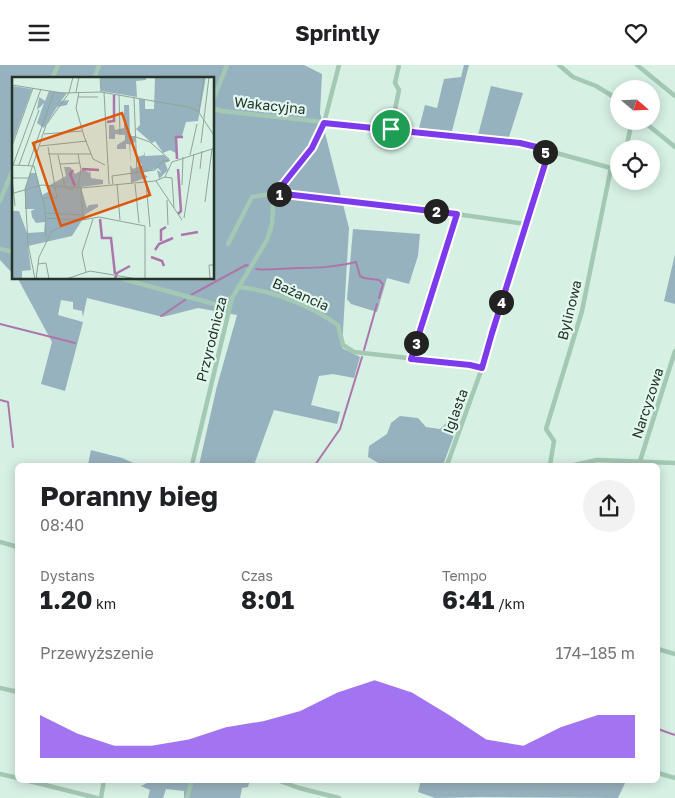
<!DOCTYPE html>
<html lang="pl">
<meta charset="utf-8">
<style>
:root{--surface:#fff;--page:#f2f2f2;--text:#202124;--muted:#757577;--accent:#7c3aed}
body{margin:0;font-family:"Golos Text",sans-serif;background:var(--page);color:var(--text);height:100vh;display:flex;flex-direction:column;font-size:19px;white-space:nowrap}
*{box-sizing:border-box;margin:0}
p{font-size:16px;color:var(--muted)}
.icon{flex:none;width:28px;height:28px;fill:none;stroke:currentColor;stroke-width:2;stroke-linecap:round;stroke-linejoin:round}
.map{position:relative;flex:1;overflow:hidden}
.panel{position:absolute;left:15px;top:398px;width:645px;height:320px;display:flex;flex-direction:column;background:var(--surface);border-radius:8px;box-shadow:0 2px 12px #0003}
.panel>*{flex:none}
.needle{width:32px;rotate:109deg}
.buttons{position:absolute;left:610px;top:15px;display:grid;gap:10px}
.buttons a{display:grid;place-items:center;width:50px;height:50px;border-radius:50%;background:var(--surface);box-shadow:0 2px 12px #0003;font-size:25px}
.pin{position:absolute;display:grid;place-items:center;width:42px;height:42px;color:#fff;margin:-21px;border:2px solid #fff;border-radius:50%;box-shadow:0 1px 5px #0007}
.km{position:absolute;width:25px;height:25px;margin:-12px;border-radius:50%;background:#222;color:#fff;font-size:14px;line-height:25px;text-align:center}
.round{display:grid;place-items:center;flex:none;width:52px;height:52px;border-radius:26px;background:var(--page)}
.overview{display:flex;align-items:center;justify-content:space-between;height:85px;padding:0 25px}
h1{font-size:28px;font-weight:700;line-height:38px}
.metrics{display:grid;grid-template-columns:repeat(3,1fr);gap:8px;height:85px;padding:5px 25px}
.metrics div{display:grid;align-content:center}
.metrics b{font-size:25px;font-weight:700}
.metrics small{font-size:14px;font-weight:400}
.metrics p{font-size:14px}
.chart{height:140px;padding:10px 25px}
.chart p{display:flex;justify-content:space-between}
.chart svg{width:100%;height:90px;margin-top:5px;fill:var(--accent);opacity:.7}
header{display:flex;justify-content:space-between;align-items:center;height:65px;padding:0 25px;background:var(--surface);font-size:22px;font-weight:700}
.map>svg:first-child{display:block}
</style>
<header><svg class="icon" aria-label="menu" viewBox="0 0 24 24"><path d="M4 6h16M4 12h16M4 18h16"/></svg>Sprintly<svg class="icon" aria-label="heart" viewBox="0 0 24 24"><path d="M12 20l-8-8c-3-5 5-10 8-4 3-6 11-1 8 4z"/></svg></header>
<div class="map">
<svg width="675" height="733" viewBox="0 0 675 733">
<rect width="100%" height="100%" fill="#d6f0e4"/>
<g fill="#97b2bf">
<polygon points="0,0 304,0 322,9 320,48 349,163 342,283 360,292 354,313 333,309 319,311 311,340 340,347 337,359 274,345 254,400 199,400 217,321 237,250 198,243 163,252 87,233 83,252 82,246 73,244 73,237 61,235 58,250 83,257 65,326 41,319 52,277 18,214 214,214 214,14 14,14 14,210 0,195"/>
<polygon points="464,0 469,0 452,66 419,63 425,40 437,43 444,14 461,12"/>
<polygon points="491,21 523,28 509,72 478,70"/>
<polygon points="353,164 420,169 418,191 409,219 387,213 377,247 351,239 347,234"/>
<polygon points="675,189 675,239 664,236"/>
<polygon points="455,349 462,349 443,400 382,400 368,392 369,381 387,369 391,358 400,351 418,353 426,362 440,364"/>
<polygon points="91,385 122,393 138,400 88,400"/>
<polygon points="147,715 250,715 248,722 242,723 240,733 184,733 184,726 166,724 163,733 148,733 150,725 141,721 147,718"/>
<polygon points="421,715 572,715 580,717 581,715 615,715 625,718 618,733 480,732 435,733 418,727"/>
</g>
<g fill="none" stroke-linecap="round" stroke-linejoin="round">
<g stroke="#ad76ab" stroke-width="2">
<path d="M256,204c15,2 28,-1 43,-1 22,0 35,-1 57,-6l4,14 4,2 15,2 4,4 -4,14"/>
<polyline points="191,230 246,200 249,201"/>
<polyline points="161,251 185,235"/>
<polyline points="0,259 75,278"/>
<polyline points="364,285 377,239"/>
<polyline points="0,335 8,337 13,382"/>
<polyline points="315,400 340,364 362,292"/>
<polyline points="658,664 675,670"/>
</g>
<g stroke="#a3c8b3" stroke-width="4.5">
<polyline points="559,0 573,12 596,21 619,35"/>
<polyline points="637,0 675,31"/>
<polyline points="52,14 58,0"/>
<polyline points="94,14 99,0"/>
<polyline points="214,33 227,0"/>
<polyline points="214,44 222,46 520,78 611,103"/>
<polyline points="643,56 675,82"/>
<polyline points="391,64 399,25 395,18 399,0"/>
<polyline points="545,84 545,99"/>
<polyline points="626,84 632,56"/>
<polyline points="0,136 14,102"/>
<polyline points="228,179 252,132 276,128 429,145 526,159"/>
<polyline points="0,184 14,187"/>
<polyline points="123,214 229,243"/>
<path d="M238,222c33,3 73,19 100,38l5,20 11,7 116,13 12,3"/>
<polyline points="411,294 457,149"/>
<polyline points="640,396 675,286"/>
<polyline points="192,400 232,233 267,175 272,159 273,140 276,128 306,92 318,74 324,58 339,0"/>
<polyline points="447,400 482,303 492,268 545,99 555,87"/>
<polyline points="550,400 554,376 546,364 582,246 611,103 614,98 619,95"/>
<polyline points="574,400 597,395 675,398"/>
<polyline points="0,477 18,482"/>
<polyline points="658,584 675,589"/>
<polyline points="0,623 18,627"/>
<polyline points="658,708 675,713"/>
<polyline points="0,709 18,713"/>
<polyline points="25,715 97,733"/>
<polyline points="277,715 299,723 339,733"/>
<polyline points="101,733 104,715"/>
<polyline points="187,733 192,715"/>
</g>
</g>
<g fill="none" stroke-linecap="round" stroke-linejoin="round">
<defs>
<polygon id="route" points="324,58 520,78 545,84 545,99 492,268 482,303 470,300 411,294 457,149 276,128 312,83"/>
</defs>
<use href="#route" stroke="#fff" stroke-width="10"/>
<use href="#route" stroke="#7c3aed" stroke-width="6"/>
</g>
<g text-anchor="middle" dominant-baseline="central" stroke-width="4.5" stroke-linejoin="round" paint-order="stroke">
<g font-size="14" fill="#253329" stroke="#e2f8ee">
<text transform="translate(270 40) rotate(6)">Wakacyjna</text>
<text transform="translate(301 229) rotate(24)">Bażancia</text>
<text transform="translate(569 245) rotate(-76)">Bylinowa</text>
<text transform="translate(211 274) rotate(-76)">Przyrodnicza</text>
<text transform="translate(647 338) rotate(-72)">Narcyzowa</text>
<text transform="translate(455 346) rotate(-70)">Iglasta</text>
</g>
</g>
<g transform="translate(12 12)">
<rect width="202" height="202" fill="#d6f0e4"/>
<path d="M89,0h45v3l-10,1 1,16 -36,-6zM143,0h51l-8,44 -12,1 -4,14 -7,1 1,16 -6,-3 -7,3 -8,-12 -3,2 -16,-14 4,-4 -1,-26 6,1v9h9zM0,9l20,3 -20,55zM37,14l18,2 -6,8 8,-1 -2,5 -10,2 -13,21 -7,-5 7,-20 -7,7 2,-13 6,4zM112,28h5l1,31h5v6l-5,3 1,19 -2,-20h-3v5h-9v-4l8,-5v-5l-10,-1v5h-6v-14h5l1,5 9,-2zM132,74l1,5 19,-1 6,6 -5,2 3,7 -9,9 -2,-9 5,3 -4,-5 -16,5 6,4 -17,6 -1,-18 3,4 9,-4 -5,-8 7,-2zM52,90h6l5,7 9,-5 5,4 1,-4 1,9 12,2v4l-22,3 6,21 2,-3 9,-1v3l-12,7 -14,22 -44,10 3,24 -9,1v8h-10v-68h7l8,22 17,-1 1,-10 -9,1 -4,-6 -1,-6 4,-2h-10v-20l5,-16h6l6,22 6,-3v-6l18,-10z" fill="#97b2bf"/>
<path fill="none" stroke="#ad76ab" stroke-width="2.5" d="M95,45l7,-1v-26M165,82l-1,-22h7M70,92l17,1M166,92l3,42 -3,3M61,93l-3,4 5,12M88,142l2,19h9l4,36M169,158l17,-3M149,164v-11l5,-3M143,173l4,-6 14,-6M139,180l11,4 2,5M103,202l2,-6 13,-7"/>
<path fill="none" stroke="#8fa499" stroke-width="1" d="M88,0l1,15M0,8l50,8 39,-1 87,15 10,4 17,26M64,15l3,-15M67,15l-3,16 8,28 9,23 12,6M92,15l5,92M107,18l1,40M66,20h20M122,21l3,75M187,35l5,-35M32,57l38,-3M124,60l14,5 19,17M189,66l8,-66M0,69l21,-58M28,69l47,-5M36,77h43M66,77l3,16 -3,17M46,78l7,32 8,3M178,78l7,-31M160,85l43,-14M48,87l19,-1M0,88l22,1 11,42 1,30M1,88l28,-76M7,88l20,-55M16,89l26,-74M188,92l2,-18M153,100l7,1 2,30M144,104l26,39M134,106l4,44M101,107l-1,-8 43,-6 8,-9 7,-1M105,107l3,36M123,107l4,39M170,108l1,-28M69,111l2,32M2,116l28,-8 39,3 74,-7 10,-4 7,-15M31,121h14l-9,-51M155,123l1,25M193,125l7,-53M3,129l-3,-28h16M34,136l37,2M34,141l31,2M172,141l10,-64M26,187l8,-1 3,16M74,195l-4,-19 11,-34M23,202l-7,-35 -3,-55 21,-64 23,-32 4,-16M24,202l3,-22 13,-26 19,-9 28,-5 46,9v53M54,202l24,-8 47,8M198,202l-1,-14h6"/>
<path fill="#de570d" fill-opacity="0.15" stroke="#de570d" stroke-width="2.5" d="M110,36l28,82 -89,31 -28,-83z"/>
<rect width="202" height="202" fill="none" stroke="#253329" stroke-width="2.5"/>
</g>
</svg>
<div class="buttons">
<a><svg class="needle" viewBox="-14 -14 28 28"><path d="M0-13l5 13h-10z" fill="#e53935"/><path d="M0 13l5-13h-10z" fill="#757577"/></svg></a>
<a><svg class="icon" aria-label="locate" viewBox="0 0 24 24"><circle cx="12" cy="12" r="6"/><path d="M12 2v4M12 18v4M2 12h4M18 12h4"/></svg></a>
</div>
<div class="pin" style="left:391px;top:64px;background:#1e9e55"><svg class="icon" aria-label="arrive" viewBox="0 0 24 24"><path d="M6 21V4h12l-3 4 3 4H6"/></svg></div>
<b class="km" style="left:279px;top:129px">1</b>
<b class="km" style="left:436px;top:146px">2</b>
<b class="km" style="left:416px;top:278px">3</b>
<b class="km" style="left:501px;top:237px">4</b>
<b class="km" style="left:545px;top:87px">5</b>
<section class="panel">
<div class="overview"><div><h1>Poranny bieg</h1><p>08:40</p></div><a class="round"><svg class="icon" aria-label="share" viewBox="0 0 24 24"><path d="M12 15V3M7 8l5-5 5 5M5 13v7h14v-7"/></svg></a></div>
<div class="metrics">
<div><p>Dystans</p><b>1.20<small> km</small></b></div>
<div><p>Czas</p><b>8:01</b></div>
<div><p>Tempo</p><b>6:41<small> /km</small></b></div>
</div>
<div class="chart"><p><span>Przewyższenie</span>174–185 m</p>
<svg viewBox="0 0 160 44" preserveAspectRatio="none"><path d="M0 44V23L10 32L20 38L30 38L40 35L50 29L60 26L70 21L80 12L90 6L100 12L110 23L120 35L130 38L140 29L150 23L160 23V44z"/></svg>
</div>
</section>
</div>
